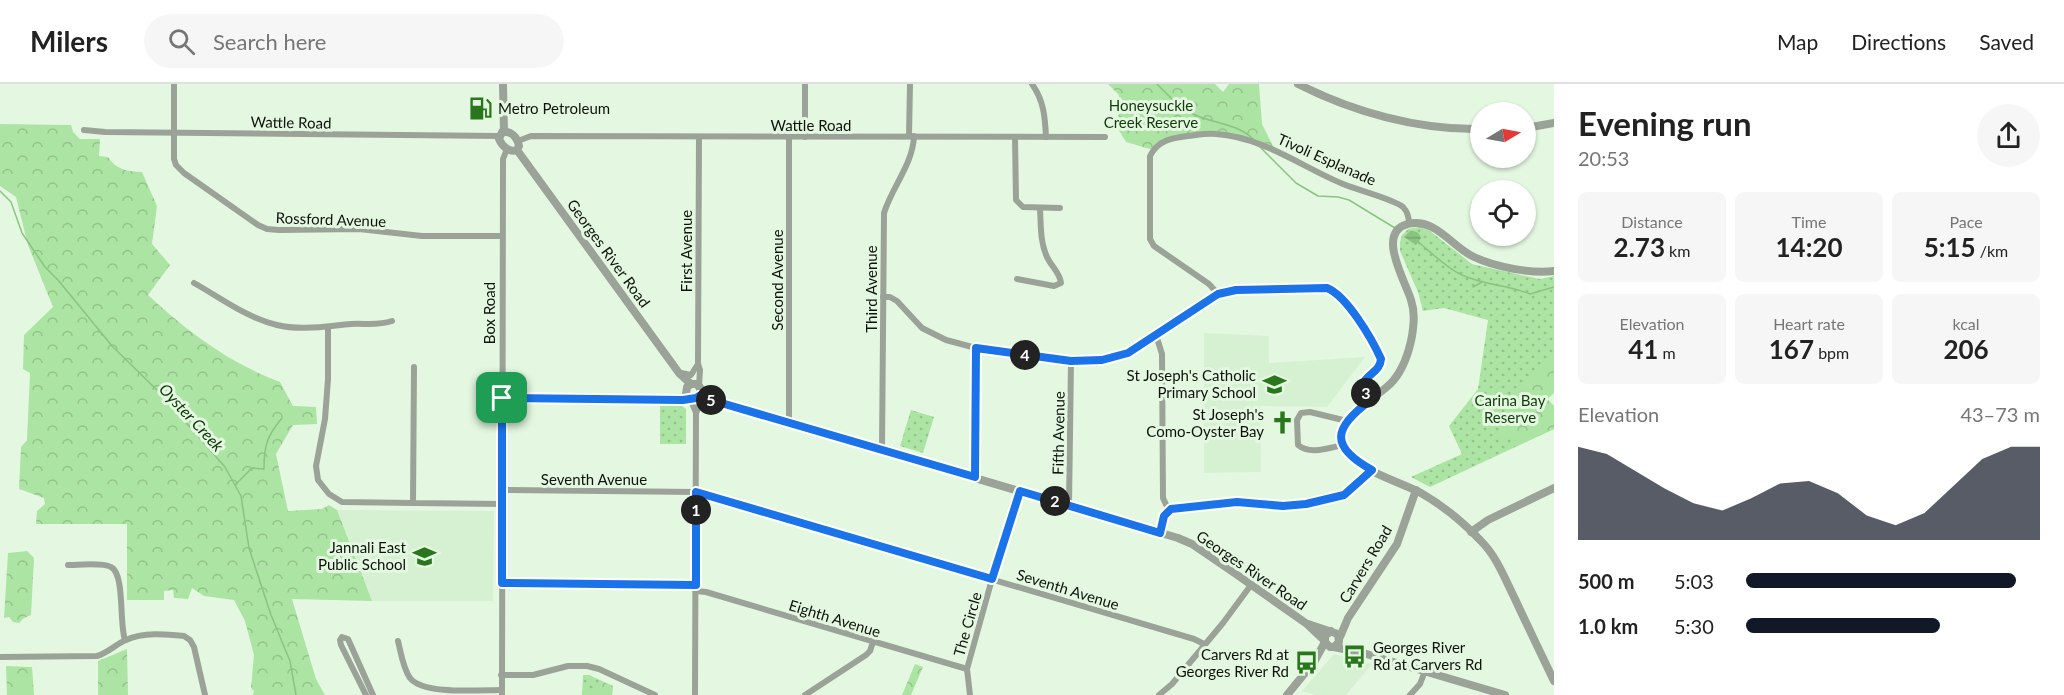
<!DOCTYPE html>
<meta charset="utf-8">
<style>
:root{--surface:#fff;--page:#f6f6f6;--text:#222;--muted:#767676;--line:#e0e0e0;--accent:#111827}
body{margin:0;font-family:Lato,sans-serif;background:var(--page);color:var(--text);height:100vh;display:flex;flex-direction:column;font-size:22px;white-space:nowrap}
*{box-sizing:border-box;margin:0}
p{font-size:20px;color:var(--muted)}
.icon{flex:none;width:33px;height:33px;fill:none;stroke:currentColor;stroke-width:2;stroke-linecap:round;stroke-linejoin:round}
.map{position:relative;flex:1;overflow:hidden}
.drawer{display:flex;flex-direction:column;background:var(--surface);width:510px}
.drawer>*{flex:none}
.needle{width:39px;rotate:80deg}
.fabs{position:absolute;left:1470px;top:18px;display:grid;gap:12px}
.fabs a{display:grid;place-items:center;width:66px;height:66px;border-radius:50%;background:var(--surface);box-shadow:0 2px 4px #0004;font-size:30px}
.pin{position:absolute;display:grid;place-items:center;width:51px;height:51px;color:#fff;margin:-26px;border-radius:12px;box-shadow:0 3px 9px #0006}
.km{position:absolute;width:30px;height:30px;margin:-15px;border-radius:50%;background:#222;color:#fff;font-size:16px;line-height:30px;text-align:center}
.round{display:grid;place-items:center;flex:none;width:63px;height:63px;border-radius:32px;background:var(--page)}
.summary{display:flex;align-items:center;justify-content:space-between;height:102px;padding:0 24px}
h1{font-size:33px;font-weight:700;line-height:45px}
.metrics{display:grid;grid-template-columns:repeat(3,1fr);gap:9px;height:102px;padding:6px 24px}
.metrics div{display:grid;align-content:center;border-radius:9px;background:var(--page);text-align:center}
.metrics b{font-size:26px;font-weight:700}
.metrics small{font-size:16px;font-weight:400}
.metrics p{font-size:16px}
.chart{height:168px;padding:12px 24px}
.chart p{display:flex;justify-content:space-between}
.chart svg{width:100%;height:108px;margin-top:6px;fill:var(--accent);opacity:.7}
ul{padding:0 24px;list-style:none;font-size:20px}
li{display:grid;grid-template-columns:96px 72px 1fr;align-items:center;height:45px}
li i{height:15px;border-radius:8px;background:var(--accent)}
header{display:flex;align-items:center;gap:36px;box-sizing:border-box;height:84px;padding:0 30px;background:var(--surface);border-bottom:2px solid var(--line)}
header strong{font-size:28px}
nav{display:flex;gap:33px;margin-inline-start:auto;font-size:21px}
.search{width:420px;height:54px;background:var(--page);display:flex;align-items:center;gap:15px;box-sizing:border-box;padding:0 21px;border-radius:33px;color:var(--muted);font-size:22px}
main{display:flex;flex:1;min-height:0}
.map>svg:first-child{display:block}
</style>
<header>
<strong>Milers</strong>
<div class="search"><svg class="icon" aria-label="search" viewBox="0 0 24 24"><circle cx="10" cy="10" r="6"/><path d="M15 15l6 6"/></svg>Search here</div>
<nav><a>Map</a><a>Directions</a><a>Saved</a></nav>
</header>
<main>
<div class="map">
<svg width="1554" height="611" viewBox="0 0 1554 611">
<defs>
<pattern id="green-dots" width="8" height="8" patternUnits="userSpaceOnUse" patternTransform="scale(1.5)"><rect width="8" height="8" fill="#ace4a3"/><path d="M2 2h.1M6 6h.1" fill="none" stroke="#93c38b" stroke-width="1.8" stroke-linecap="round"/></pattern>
<pattern id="forest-crowns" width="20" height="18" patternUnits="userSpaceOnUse" patternTransform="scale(1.5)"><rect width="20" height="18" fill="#ace4a3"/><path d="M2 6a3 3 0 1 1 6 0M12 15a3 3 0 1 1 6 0" fill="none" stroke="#93c38b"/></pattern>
<pattern id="water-rules" width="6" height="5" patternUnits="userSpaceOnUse" patternTransform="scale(1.5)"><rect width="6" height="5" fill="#8ac481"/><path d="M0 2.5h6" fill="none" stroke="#76a86e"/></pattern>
</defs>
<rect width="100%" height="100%" fill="#e4f8e1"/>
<g fill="#d6f0d2">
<polygon points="1204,249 1269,252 1269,279 1365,273 1327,323 1260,322 1261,388 1204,389"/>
<polygon points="337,426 494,427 493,517 372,517"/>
<polygon points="1334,570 1372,580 1346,611 1316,611 1302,607"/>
</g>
<g fill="url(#green-dots)">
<polygon points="1420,143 1430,147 1472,180 1540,195 1554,192 1554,309 1547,315 1554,322 1554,345 1430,403 1411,393 1462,370 1449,342 1478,305 1488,236 1444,224 1423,227 1418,208 1400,167 1400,158 1402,151 1408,145"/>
<polygon points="660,322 682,322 686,325 686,360 660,360"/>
<polygon points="911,326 934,333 923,369 900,362"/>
<polygon points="583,591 589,591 613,602 612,611 582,611"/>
</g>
<g fill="url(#forest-crowns)">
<polygon points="1108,0 1215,0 1223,8 1229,0 1259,0 1262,40 1275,66 1215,50 1175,54 1153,66 1126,58 1118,45 1119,11"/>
<path d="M0,40l71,1 2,7 7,7h20l-1,17 9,1c7,12 20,15 34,15l15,34 -5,38 18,21 -22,30c40,37 81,68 132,87l13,24 23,1 1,17 -24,1 -17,29 12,57 34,-2 7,-4 8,5 35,91 -80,-2 24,80 9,16h-72l1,-4 -3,-3 3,-33 -9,-34 -11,-21 -30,-4 -12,-8 -4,11 -14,-1 -1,-8 -9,1v9h-37v-76h-91l1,-13 8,-7 -1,-6 -25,-9 2,-42 6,-7 3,-67 -7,-4 1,-34 29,-28 -25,-62 -12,-48 -16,-11z"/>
<polygon points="1554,272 1554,309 1547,315 1554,322 1554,345 1515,363 1510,352 1502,357 1497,354 1532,288"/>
<polygon points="27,467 34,474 31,531 24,534 19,539 13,538 9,533 4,534 8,469"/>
<polygon points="127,565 128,611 98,611 98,577"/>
<polygon points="915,580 923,583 911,611 902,611"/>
<polygon points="6,582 32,583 34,611 7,611"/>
<polygon points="603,598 613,602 612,611 582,611 582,605 594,609 600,604"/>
</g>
<path fill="url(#water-rules)" d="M1410,147c6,0 9,1 11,7l-5,7 -12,-8z"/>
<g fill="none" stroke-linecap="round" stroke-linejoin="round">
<g stroke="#8ac481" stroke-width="1.5">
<path d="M1157,0c11,11 22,23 36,30 20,10 44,9 60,25"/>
<polyline points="1135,45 1196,33"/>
<polyline points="1260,63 1296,99 1318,112 1338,113 1349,116 1395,144"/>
<polyline points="0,107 11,118 22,149 45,183 58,196 112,262 160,309 225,383 241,412 249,464 271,531 290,577 296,611"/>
<path d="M1417,157c14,11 29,27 45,34 21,10 46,10 68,19l24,-7"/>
<polyline points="1473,203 1482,198"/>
<path d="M235,401l17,-17 12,1c0,-24 3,-33 18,-51"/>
</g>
<g stroke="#9ba399" stroke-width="6">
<polyline points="174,0 174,75 176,81 184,89 258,141 267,145 279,146 359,145 422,152 502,152"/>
<path d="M1032,0c12,17 13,33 14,53"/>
<polyline points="84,46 105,48 499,52"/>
<polyline points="909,52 910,0"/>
<polyline points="805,53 805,0"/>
<polyline points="1015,53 1016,116 1023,123 1060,124"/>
<polyline points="518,57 531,52 1105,53"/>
<path d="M1017,195l37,7 7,-3c-1,-10 -10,-17 -14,-26 -7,-15 -6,-32 -7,-48"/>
<path d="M194,199c27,15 53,35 83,42 24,6 50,1 74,-1 14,-1 27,2 41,-3"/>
<path d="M1218,210l-9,-10 -55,-38 -4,-7v-83c8,-16 22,-18 38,-20 9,-1 19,-3 28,-2 47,3 86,33 127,50 14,6 51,15 60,23 5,5 6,10 6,17"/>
<polyline points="883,213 890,213 897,217 922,244 946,256 976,264 1071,277 1102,276 1128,269 1218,210 1236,206 1327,204 1342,213 1349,222 1379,271 1380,282 1365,296 1363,300 1371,316"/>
<polyline points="328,243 328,295 325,335 316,382 318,396 329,410 342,418 413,419"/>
<polyline points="1156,251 1162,270 1163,414 1169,427"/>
<polyline points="414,283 413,419 502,420"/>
<polyline points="681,289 691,291 698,280"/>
<polyline points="699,302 700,286 698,280 699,54"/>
<polyline points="502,314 682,316 690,314"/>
<polyline points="690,314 696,329"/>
<polyline points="789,337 789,53"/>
<path d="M1343,361c-15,3 -33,10 -45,0l-1,-25 4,-7 9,-1 37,9"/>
<path d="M882,365l2,-236c8,-26 29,-49 30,-77"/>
<polyline points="975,393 976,264"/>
<polyline points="502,406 696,408 1194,555 1204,560"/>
<polyline points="1069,422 1071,277"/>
<polyline points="1160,449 1164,432 1171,425 1237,418 1283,422 1306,420 1344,411 1372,386"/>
<path d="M68,481c10,0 34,-3 43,2 14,7 8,56 14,73"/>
<polyline points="502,499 696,501"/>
<polyline points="696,507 706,508 967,585"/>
<path d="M398,557c3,12 5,27 12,37 13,17 69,12 92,12"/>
<path d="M0,573l97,-1c11,-3 19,-12 29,-16 17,-8 40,-6 58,-4l6,4 4,7 11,48"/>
<polyline points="501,591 533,591 568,582 587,582 599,585 655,611"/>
<polyline points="366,611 341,561 340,556 342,553 348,555 373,611"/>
<polyline points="502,611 503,75 507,65"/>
<polyline points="695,611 696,329 699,322 697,314"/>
<polyline points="805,611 866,571 870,567 873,558"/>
<polyline points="970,611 967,585 992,495 1020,407"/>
<polyline points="1159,611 1172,600 1223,539 1251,501"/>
<polyline points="1410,611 1420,600 1425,587"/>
</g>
<g stroke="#9ba399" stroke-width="8">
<polyline points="503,0 504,48"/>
<path d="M1298,0c55,28 120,46 182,45"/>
<polyline points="1526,44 1554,39"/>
<path d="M502,48c9,-2 15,5 17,14l-2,4c-8,3 -15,-4 -18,-11z"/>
<polyline points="517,66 679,289 691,300 696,300 700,303 700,311 696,314 690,314 686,310 687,303 691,300"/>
<path d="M1554,187c-22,3 -59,-4 -80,-14 -22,-10 -39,-40 -66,-33 -33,8 -2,58 3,76 4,12 3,23 1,36 -3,16 -8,32 -19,45 -16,19 -63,35 -49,67 9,21 57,34 77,45 21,12 43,30 60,48 16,16 24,38 34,58 13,28 26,55 39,82"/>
<polyline points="701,307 711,316 1178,454 1192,460 1233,488 1307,540 1324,556"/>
<polyline points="1471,448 1488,436 1554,404"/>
<polyline points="1308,540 1338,550 1339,558 1334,563 1330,563 1325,558 1325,552 1331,547"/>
<polyline points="1340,553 1348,534 1397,460 1416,406"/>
<polyline points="1334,563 1363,569 1505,611"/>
<polyline points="1287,611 1314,578 1325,558"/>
</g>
</g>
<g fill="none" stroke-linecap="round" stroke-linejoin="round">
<defs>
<path id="route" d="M1327,204c20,8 45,51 54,71 -1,13 -13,14 -18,25l8,16c-37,27 -43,46 1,70l-28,25 -38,9 -23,2 -46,-4 -66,7 -7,7 -4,17 -140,-42 -28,88 -296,-87v93l-194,-2v-185l181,2 13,-2 3,-2 8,5 4,-1 264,77 1,-129 95,13 31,-1 26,-7 90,-59 18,-4z"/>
</defs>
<use href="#route" stroke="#fff" stroke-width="12"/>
<use href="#route" stroke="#1a73e8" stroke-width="8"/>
</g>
<defs>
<symbol id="fuel-bare" viewBox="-9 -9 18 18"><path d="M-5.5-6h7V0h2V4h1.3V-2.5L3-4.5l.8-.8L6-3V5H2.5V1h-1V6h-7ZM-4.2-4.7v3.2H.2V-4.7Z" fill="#29761d" stroke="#e4f8e1" stroke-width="2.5" paint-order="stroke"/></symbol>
<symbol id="school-bare" viewBox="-9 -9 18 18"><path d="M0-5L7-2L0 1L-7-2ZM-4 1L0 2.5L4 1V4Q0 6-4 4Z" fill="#29761d" stroke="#e4f8e1" stroke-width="2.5" paint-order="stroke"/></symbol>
<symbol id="church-bare" viewBox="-9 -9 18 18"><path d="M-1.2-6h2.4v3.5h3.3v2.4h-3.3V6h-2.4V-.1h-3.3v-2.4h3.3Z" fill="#29761d" stroke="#e4f8e1" stroke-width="2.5" paint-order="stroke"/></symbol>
<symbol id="bus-bare" viewBox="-9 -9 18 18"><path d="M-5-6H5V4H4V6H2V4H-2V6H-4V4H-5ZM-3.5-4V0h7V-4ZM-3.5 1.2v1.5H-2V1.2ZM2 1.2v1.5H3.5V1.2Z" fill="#29761d" stroke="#e4f8e1" stroke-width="2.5" paint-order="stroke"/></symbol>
</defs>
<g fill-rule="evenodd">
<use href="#fuel-bare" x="464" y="8" width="33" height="33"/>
<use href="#school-bare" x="1258" y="284" width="33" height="33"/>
<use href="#church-bare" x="1266" y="322" width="33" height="33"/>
<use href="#school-bare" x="408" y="456" width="33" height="33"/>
<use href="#bus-bare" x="1338" y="556" width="33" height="33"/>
<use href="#bus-bare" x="1290" y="562" width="33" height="33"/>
</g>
<g text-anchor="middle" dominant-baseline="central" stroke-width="6" stroke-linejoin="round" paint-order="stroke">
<g font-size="15" fill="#133a0d" stroke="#e4f8e1">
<text x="1151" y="21">Honeysuckle<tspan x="1151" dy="17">Creek Reserve</tspan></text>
<text x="1510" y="316">Carina Bay<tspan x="1510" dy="17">Reserve</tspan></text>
</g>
<g font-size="15" fill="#0e140c" stroke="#e4f8e1" text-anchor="end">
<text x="498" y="24" text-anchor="start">Metro Petroleum</text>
<text x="1256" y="291">St Joseph's Catholic<tspan x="1256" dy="17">Primary School</tspan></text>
<text x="1264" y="330">St Joseph's<tspan x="1264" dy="17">Como-Oyster Bay</tspan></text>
<text x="406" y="463">Jannali East<tspan x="406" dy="17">Public School</tspan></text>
<text x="1373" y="563" text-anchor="start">Georges River<tspan x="1373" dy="17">Rd at Carvers Rd</tspan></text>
<text x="1289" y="570">Carvers Rd at<tspan x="1289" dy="17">Georges River Rd</tspan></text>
</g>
<g font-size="15" fill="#0e140c" stroke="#e4f8e1">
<text transform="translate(291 38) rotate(1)">Wattle Road</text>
<text x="811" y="41">Wattle Road</text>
<text transform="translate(1327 75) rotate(24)">Tivoli Esplanade</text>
<text transform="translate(331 135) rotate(2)">Rossford Avenue</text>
<text transform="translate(686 167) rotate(-90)">First Avenue</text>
<text transform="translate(609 169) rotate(54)">Georges River Road</text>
<text transform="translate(777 196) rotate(-90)">Second Avenue</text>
<text transform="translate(871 205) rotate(-90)">Third Avenue</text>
<text transform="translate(489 229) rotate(-90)">Box Road</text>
<text transform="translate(1058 349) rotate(-89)">Fifth Avenue</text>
<text x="594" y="395">Seventh Avenue</text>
<text transform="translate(1365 480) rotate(-59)">Carvers Road</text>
<text transform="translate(1252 486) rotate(34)">Georges River Road</text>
<text transform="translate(1068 505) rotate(17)">Seventh Avenue</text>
<text transform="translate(835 534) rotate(17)">Eighth Avenue</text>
<text transform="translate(967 540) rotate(-74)">The Circle</text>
</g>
<g font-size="16" font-style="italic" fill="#0d3507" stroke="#e4f8e1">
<text transform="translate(192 333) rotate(47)">Oyster Creek</text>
</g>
</g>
</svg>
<div class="fabs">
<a><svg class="needle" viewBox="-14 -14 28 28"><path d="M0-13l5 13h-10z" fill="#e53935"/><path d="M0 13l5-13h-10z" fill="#767676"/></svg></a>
<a><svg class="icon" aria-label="locate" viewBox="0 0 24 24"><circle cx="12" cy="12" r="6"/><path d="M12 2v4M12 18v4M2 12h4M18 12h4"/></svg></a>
</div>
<div class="pin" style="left:502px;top:314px;background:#1e9e55"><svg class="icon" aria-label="arrive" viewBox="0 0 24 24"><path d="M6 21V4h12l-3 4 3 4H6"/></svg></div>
<b class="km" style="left:696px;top:426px">1</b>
<b class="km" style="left:1055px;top:417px">2</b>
<b class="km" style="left:1366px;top:309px">3</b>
<b class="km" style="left:1025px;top:271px">4</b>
<b class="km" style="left:711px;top:316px">5</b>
</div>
<section class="drawer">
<div class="summary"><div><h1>Evening run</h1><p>20:53</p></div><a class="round"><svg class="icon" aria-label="share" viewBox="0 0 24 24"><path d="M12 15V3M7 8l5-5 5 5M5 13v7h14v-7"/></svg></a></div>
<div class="metrics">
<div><p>Distance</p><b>2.73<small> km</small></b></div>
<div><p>Time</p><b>14:20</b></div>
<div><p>Pace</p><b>5:15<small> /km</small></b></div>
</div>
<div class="metrics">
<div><p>Elevation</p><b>41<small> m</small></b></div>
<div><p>Heart rate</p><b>167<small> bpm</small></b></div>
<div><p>kcal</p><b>206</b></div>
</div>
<div class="chart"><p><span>Elevation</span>43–73 m</p>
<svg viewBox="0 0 160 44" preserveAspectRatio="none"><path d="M0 44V6L10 9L20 16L30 23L40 29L50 32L60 27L70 21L80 20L90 25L100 34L110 38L120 33L130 22L140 11L150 6L160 6V44z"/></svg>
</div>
<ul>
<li><b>500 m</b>5:03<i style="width:92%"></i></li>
<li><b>1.0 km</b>5:30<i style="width:66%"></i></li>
</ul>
</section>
</main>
